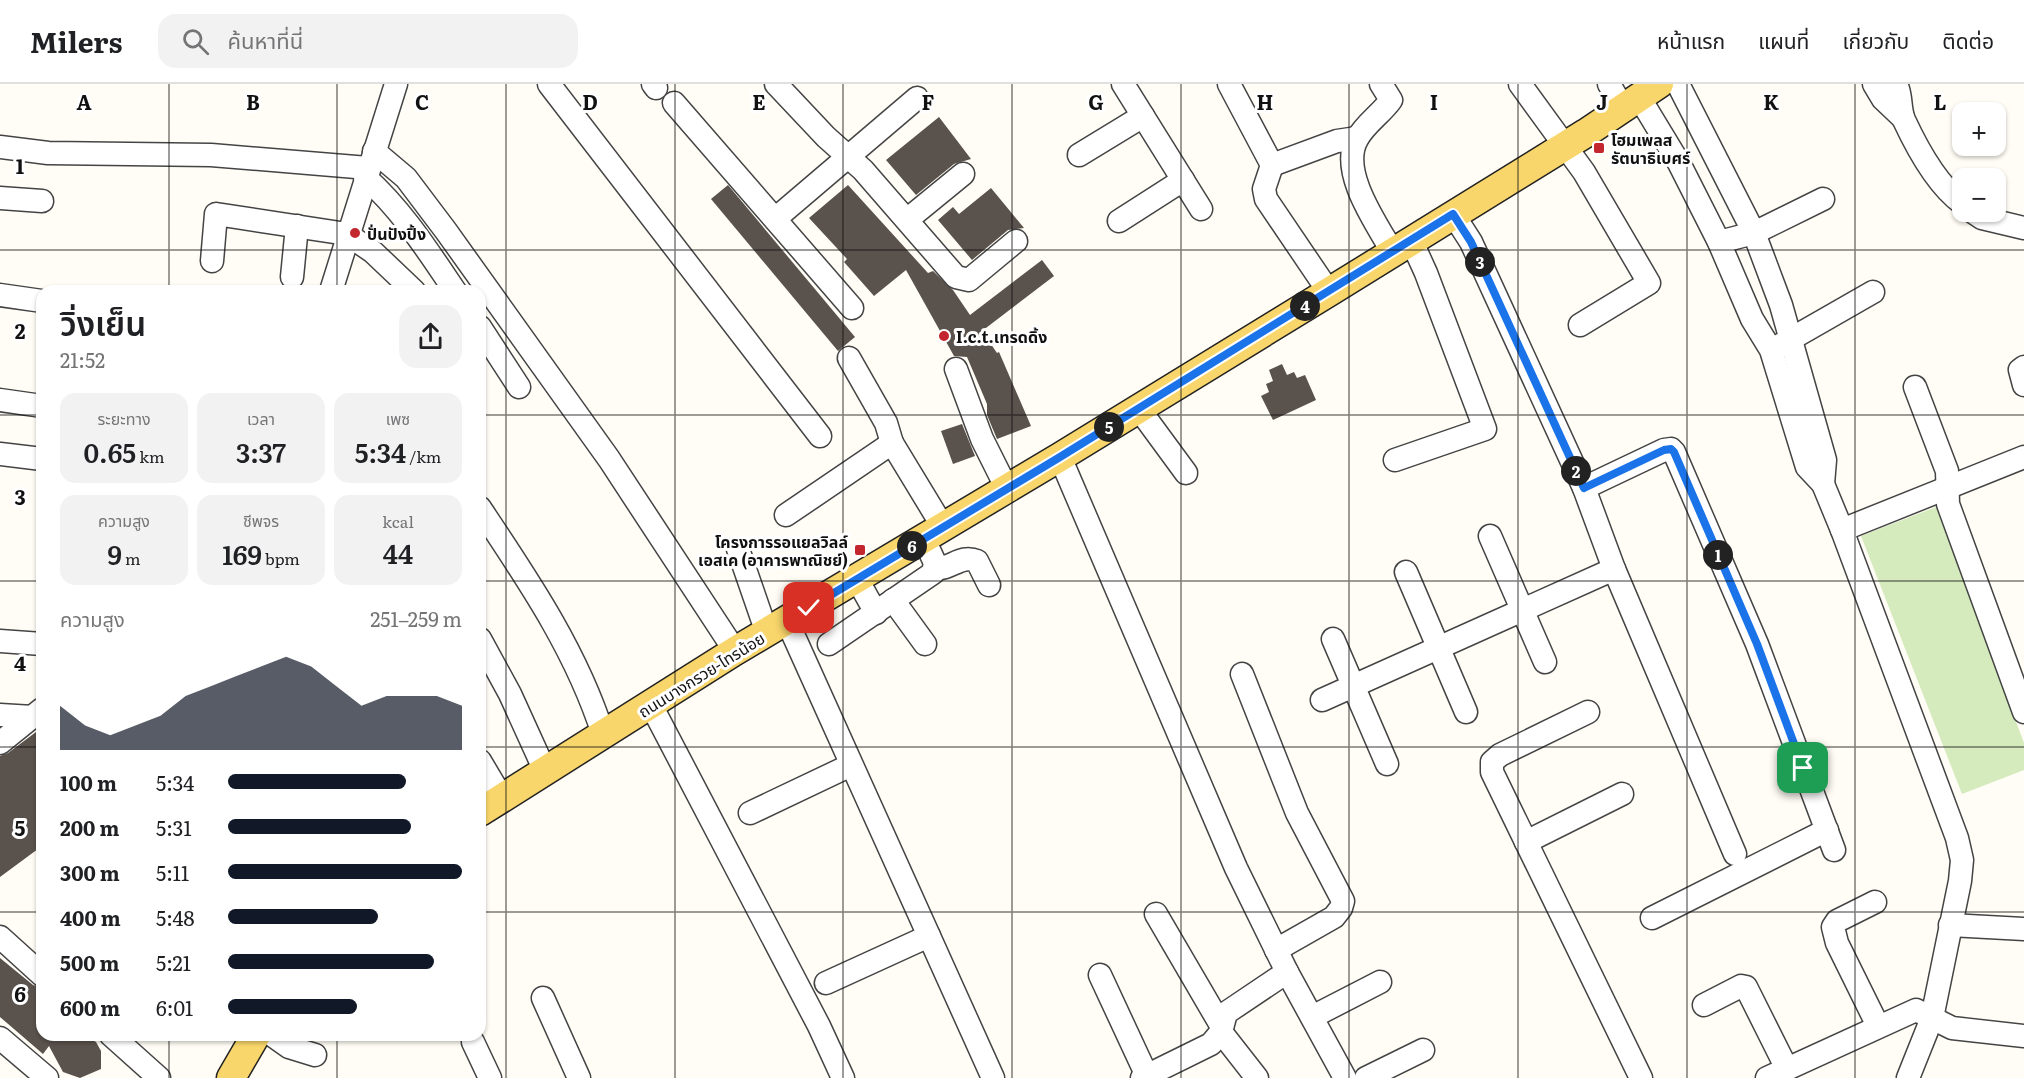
<!DOCTYPE html>
<html lang="th">
<meta charset="utf-8">
<style>
:root{--surface:#fff;--page:#f2f2f2;--text:#202124;--muted:#757577;--line:#e0e0e0;--accent:#111827}
body{margin:0;font-family:Literata,"Noto Sans Thai",serif;background:var(--page);color:var(--text);height:100vh;display:flex;flex-direction:column;font-size:22px;white-space:nowrap}
*{box-sizing:border-box;margin:0}
p{font-size:20px;color:var(--muted)}
.icon{flex:none;width:33px;height:33px;fill:none;stroke:currentColor;stroke-width:2;stroke-linecap:round;stroke-linejoin:round}
.map{position:relative;flex:1;overflow:hidden}
.drawer{position:absolute;left:36px;top:201px;width:450px;height:756px;display:flex;flex-direction:column;background:var(--surface);border-radius:18px;box-shadow:0 2px 4px #0004}
.drawer>*{flex:none}
.fabs{position:absolute;left:1952px;top:18px;display:grid;gap:12px}
.fabs a{display:grid;place-items:center;width:54px;height:54px;border-radius:12px;background:var(--surface);box-shadow:0 2px 4px #0004;font-size:30px}
.pin{position:absolute;display:grid;place-items:center;width:51px;height:51px;color:#fff;margin:-26px;border-radius:12px;box-shadow:0 3px 9px #0006}
.km{position:absolute;width:30px;height:30px;margin:-15px;border-radius:50%;background:#222;color:#fff;font-size:16px;line-height:30px;text-align:center}
.round{display:grid;place-items:center;flex:none;width:63px;height:63px;border-radius:18px;background:var(--page)}
.overview{display:flex;align-items:center;justify-content:space-between;height:102px;padding:0 24px}
h1{font-size:33px;font-weight:600;line-height:45px}
.stats{display:grid;grid-template-columns:repeat(3,1fr);gap:9px;height:102px;padding:6px 24px}
.stats div{display:grid;align-content:center;border-radius:15px;background:var(--page);text-align:center}
.stats b{font-size:26px;font-weight:600}
.stats small{font-size:16px;font-weight:400}
.stats p{font-size:16px}
.chart{height:168px;padding:12px 24px}
.chart p{display:flex;justify-content:space-between}
.chart svg{width:100%;height:108px;margin-top:6px;fill:var(--accent);opacity:.7}
ul{padding:0 24px;list-style:none;font-size:20px}
li{display:grid;grid-template-columns:96px 72px 1fr;align-items:center;height:45px}
li i{height:15px;border-radius:8px;background:var(--accent)}
header{display:flex;align-items:center;gap:36px;box-sizing:border-box;height:84px;padding:0 30px;background:var(--surface);border-bottom:2px solid var(--line)}
header strong{font-size:28px}
nav{display:flex;gap:33px;margin-inline-start:auto;font-size:21px}
.search{width:420px;height:54px;background:var(--page);display:flex;align-items:center;gap:15px;box-sizing:border-box;padding:0 21px;border-radius:18px;color:var(--muted);font-size:22px}
.map>svg:first-child{display:block}
</style>
<header>
<strong>Milers</strong>
<div class="search"><svg class="icon" aria-label="search" viewBox="0 0 24 24"><circle cx="10" cy="10" r="6"/><path d="M15 15l6 6"/></svg>ค้นหาที่นี่</div>
<nav><a>หน้าแรก</a><a>แผนที่</a><a>เกี่ยวกับ</a><a>ติดต่อ</a></nav>
</header>
<div class="map">
<svg width="2024" height="994" viewBox="0 0 2024 994">
<rect width="100%" height="100%" fill="#fffdf5"/>
<polygon fill="#d5ebbd" points="1936,423 2024,659 2024,686 1962,710 1861,452"/>
<g fill="#5a524d">
<polygon points="939,33 971,75 954,80 916,111 886,76"/>
<polygon points="728,101 855,253 838,267 711,115"/>
<polygon points="848,101 928,189 933,187 953,206 970,231 1042,176 1054,192 982,247 997,269 999,268 1031,342 997,355 987,331 987,320 967,273 954,272 906,186 874,212 844,178 847,175 809,134"/>
<polygon points="991,104 1024,144 1008,146 972,176 938,136 953,123 959,130"/>
<polygon points="1282,280 1287,291 1294,288 1297,294 1305,291 1316,316 1273,336 1261,312 1269,308 1266,300 1273,297 1269,286"/>
<polygon points="962,340 975,372 953,380 941,347"/>
<polygon points="36,648 42,656 42,762 0,793 0,672 8,669"/>
<polygon points="0,874 33,901 42,904 42,951 86,952 96,958 101,967 101,985 80,994 63,988 49,962 43,970 0,933"/>
</g>
<g fill="none" stroke-linecap="round" stroke-linejoin="round">
<defs>
<g id="minor">
<polyline points="549,0 820,352"/>
<polyline points="653,0 656,4"/>
<polyline points="776,0 826,53 863,86 956,193 969,196 1016,157"/>
<polyline points="1123,0 1201,125"/>
<polyline points="1229,0 1272,81 1264,105 1266,115 1329,208"/>
<path d="M1381,0l10,16c-10,14 -26,24 -34,39 -18,32 19,84 35,112"/>
<polyline points="1520,0 1584,88 1649,199 1580,241"/>
<polyline points="1609,0 1623,24"/>
<polyline points="1678,0 1754,149 1781,221 1825,376 1823,400"/>
<polyline points="1874,0 1883,15 1903,34"/>
<path d="M1896,0c6,11 3,24 8,36 13,28 33,65 58,83"/>
<polyline points="1639,13 1679,79 1719,158 1752,235 1771,266 1807,383 1823,400 1842,446 1957,754 1962,776 1960,797 1932,934 1908,994"/>
<polyline points="674,19 852,224"/>
<polyline points="0,63 48,69 211,71 368,84"/>
<polyline points="374,67 406,94 446,147 609,375 735,567"/>
<polyline points="1079,71 1143,32"/>
<polyline points="1272,81 1337,57 1357,54"/>
<path d="M365,93c37,33 63,74 90,114"/>
<polyline points="0,114 42,117"/>
<polyline points="1973,128 1982,134 2024,144"/>
<polyline points="1453,130 1471,158 1584,404 1614,485 1735,770"/>
<polyline points="775,135 917,14"/>
<polyline points="908,135 963,90"/>
<polyline points="1119,137 1183,96"/>
<polyline points="1719,158 1754,149 1823,115"/>
<polyline points="212,177 216,130 347,150 373,168 414,207"/>
<polyline points="292,193 297,142"/>
<polyline points="331,207 396,0"/>
<polyline points="0,211 42,217"/>
<polyline points="480,243 519,303"/>
<polyline points="1777,263 1873,208"/>
<polyline points="849,274 886,339 892,359"/>
<polyline points="2024,283 2020,286 2024,301"/>
<polyline points="956,285 982,355 1007,405"/>
<polyline points="1915,303 1947,387 1948,420 2024,628"/>
<polyline points="0,316 42,322"/>
<polyline points="1139,325 1186,389"/>
<polyline points="0,370 42,375"/>
<polyline points="1060,373 1236,784 1287,888 1345,994"/>
<polyline points="1395,376 1485,345 1426,189 1411,156"/>
<polyline points="1584,404 1664,366 1671,365 1674,368 1757,560 1834,766"/>
<path d="M480,424c48,72 96,142 123,226"/>
<polyline points="786,431 892,359 943,443"/>
<polyline points="1842,446 2024,373"/>
<polyline points="1490,452 1545,578"/>
<polyline points="738,465 767,549"/>
<path d="M935,484c16,2 25,-14 42,-7l12,24"/>
<polyline points="1406,488 1466,628"/>
<polyline points="857,495 876,529"/>
<polyline points="893,516 925,560"/>
<polyline points="787,537 993,994"/>
<polyline points="480,555 510,610 545,687"/>
<polyline points="1333,555 1387,680"/>
<polyline points="0,557 42,560"/>
<polyline points="829,560 933,489 935,479 924,455"/>
<polyline points="1242,590 1297,729 1343,817 1341,824 1334,833 1276,866"/>
<polyline points="1322,616 1614,485"/>
<polyline points="651,621 819,942 843,994"/>
<polyline points="1588,628 1500,671 1492,678 1492,688 1641,994"/>
<polyline points="0,631 33,633"/>
<polyline points="0,659 42,625"/>
<polyline points="480,677 502,714"/>
<polyline points="750,729 851,681"/>
<polyline points="1526,758 1622,710"/>
<polyline points="1875,818 1837,837 1833,843 1837,859 1878,942"/>
<polyline points="1156,830 1222,943"/>
<polyline points="1652,834 1827,746"/>
<polyline points="1950,841 2024,845"/>
<polyline points="0,853 42,891"/>
<polyline points="1100,891 1147,992"/>
<polyline points="826,899 929,852"/>
<polyline points="543,914 579,994"/>
<polyline points="1704,921 1741,902 1746,903 1787,985"/>
<polyline points="1312,933 1380,898"/>
<polyline points="1221,948 1257,994"/>
<polyline points="111,951 159,994"/>
<polyline points="272,951 289,963 315,971"/>
<polyline points="0,954 47,994"/>
<polyline points="473,958 490,994"/>
<polyline points="1142,994 1211,960 1221,948 1226,929 1287,888"/>
<polyline points="1366,994 1423,966"/>
<polyline points="1767,994 1916,926 1952,944 2024,952"/>
</g>
<g id="major">
<polyline points="480,728 735,567 1060,373 1329,208 1586,49 1659,0"/>
<polyline points="231,994 256,951"/>
</g>
</defs>
<use href="#minor" stroke="#444" stroke-width="25"/>
<use href="#major" stroke="#222" stroke-width="31"/>
<use href="#minor" stroke="#fff" stroke-width="22"/>
<use href="#major" stroke="#f9d66b" stroke-width="28"/>
</g>
<g fill="none" stroke-linecap="round" stroke-linejoin="round">
<defs>
<polyline id="route" points="809,524 1060,373 1453,130 1471,158 1584,404 1664,366 1671,365 1674,368 1757,560 1803,684"/>
</defs>
<use href="#route" stroke="#fff" stroke-width="12"/>
<use href="#route" stroke="#1a73e8" stroke-width="8"/>
</g>
<path fill="none" stroke="#111" stroke-width="1.5" stroke-opacity="0.55" d="M169,0v207M337,0v207M506,0v994M675,0v994M843,0v994M1012,0v994M1181,0v994M1349,0v994M1518,0v994M1687,0v994M1855,0v994M0,166h2024M0,331h42M480,331h1544M0,497h42M480,497h1544M0,663h42M480,663h1544M0,828h42M480,828h1544M169,951v43M337,951v43"/>
<g fill="#c4262e" stroke="#fff" stroke-width="2">
<rect x="1593" y="58" width="12" height="12" rx="3"/>
<circle cx="355" cy="149" r="6"/>
<circle cx="944" cy="252" r="6"/>
<rect x="854" y="460" width="12" height="12" rx="3"/>
</g>
<g text-anchor="middle" dominant-baseline="central" stroke-width="6" stroke-linejoin="round" paint-order="stroke">
<g font-size="16" font-weight="bold" fill="#111" stroke="#fff" text-anchor="start">
<text x="1611" y="55">โฮมเพลส<tspan x="1611" dy="18">รัตนาธิเบศร์</tspan></text>
<text x="367" y="149">ปั่นปังปิ้ง</text>
<text x="956" y="252">I.c.t.เทรดดิ้ง</text>
<text x="848" y="457" text-anchor="end">โครงการรอแยลวิลล์<tspan x="848" dy="18">เอสเค (อาคารพาณิชย์)</tspan></text>
</g>
<g font-size="16" fill="#111" stroke="#fff">
<text transform="translate(701 590) rotate(-32)">ถนนบางกรวย-ไทรน้อย</text>
</g>
</g>
<g font-size="20" text-anchor="middle" font-weight="bold" fill="#111" stroke="#fff" stroke-width="6" stroke-linejoin="round" paint-order="stroke">
<text x="84" y="26">A</text>
<text x="253" y="26">B</text>
<text x="422" y="26">C</text>
<text x="590" y="26">D</text>
<text x="759" y="26">E</text>
<text x="928" y="26">F</text>
<text x="1096" y="26">G</text>
<text x="1265" y="26">H</text>
<text x="1434" y="26">I</text>
<text x="1602" y="26">J</text>
<text x="1771" y="26">K</text>
<text x="1940" y="26">L</text>
<text x="20" y="90">1</text>
<text x="20" y="255">2</text>
<text x="20" y="421">3</text>
<text x="20" y="587">4</text>
<text x="20" y="752">5</text>
<text x="20" y="918">6</text>
</g>
</svg>
<div class="fabs">
<a>+</a>
<a>−</a>
</div>
<div class="pin" style="left:1803px;top:684px;background:#1e9e55"><svg class="icon" aria-label="arrive" viewBox="0 0 24 24"><path d="M6 21V4h12l-3 4 3 4H6"/></svg></div>
<div class="pin" style="left:809px;top:524px;background:#d93025"><svg class="icon" aria-label="check" viewBox="0 0 24 24"><path d="M5 12l5 5 9-10"/></svg></div>
<b class="km" style="left:1718px;top:471px">1</b>
<b class="km" style="left:1576px;top:387px">2</b>
<b class="km" style="left:1480px;top:178px">3</b>
<b class="km" style="left:1305px;top:222px">4</b>
<b class="km" style="left:1109px;top:343px">5</b>
<b class="km" style="left:912px;top:462px">6</b>
<section class="drawer">
<div class="overview"><div><h1>วิ่งเย็น</h1><p>21:52</p></div><a class="round"><svg class="icon" aria-label="share" viewBox="0 0 24 24"><path d="M12 15V3M7 8l5-5 5 5M5 13v7h14v-7"/></svg></a></div>
<div class="stats">
<div><p>ระยะทาง</p><b>0.65<small> km</small></b></div>
<div><p>เวลา</p><b>3:37</b></div>
<div><p>เพซ</p><b>5:34<small> /km</small></b></div>
</div>
<div class="stats">
<div><p>ความสูง</p><b>9<small> m</small></b></div>
<div><p>ชีพจร</p><b>169<small> bpm</small></b></div>
<div><p>kcal</p><b>44</b></div>
</div>
<div class="chart"><p><span>ความสูง</span>251–259 m</p>
<svg viewBox="0 0 160 44" preserveAspectRatio="none"><path d="M0 44V26L10 34L20 38L30 34L40 30L50 22L60 18L70 14L80 10L90 6L100 10L110 18L120 26L130 22L140 22L150 22L160 26V44z"/></svg>
</div>
<ul>
<li><b>100 m</b>5:34<i style="width:76%"></i></li>
<li><b>200 m</b>5:31<i style="width:78%"></i></li>
<li><b>300 m</b>5:11<i style="width:100%"></i></li>
<li><b>400 m</b>5:48<i style="width:64%"></i></li>
<li><b>500 m</b>5:21<i style="width:88%"></i></li>
<li><b>600 m</b>6:01<i style="width:55%"></i></li>
</ul>
</section>
</div>
